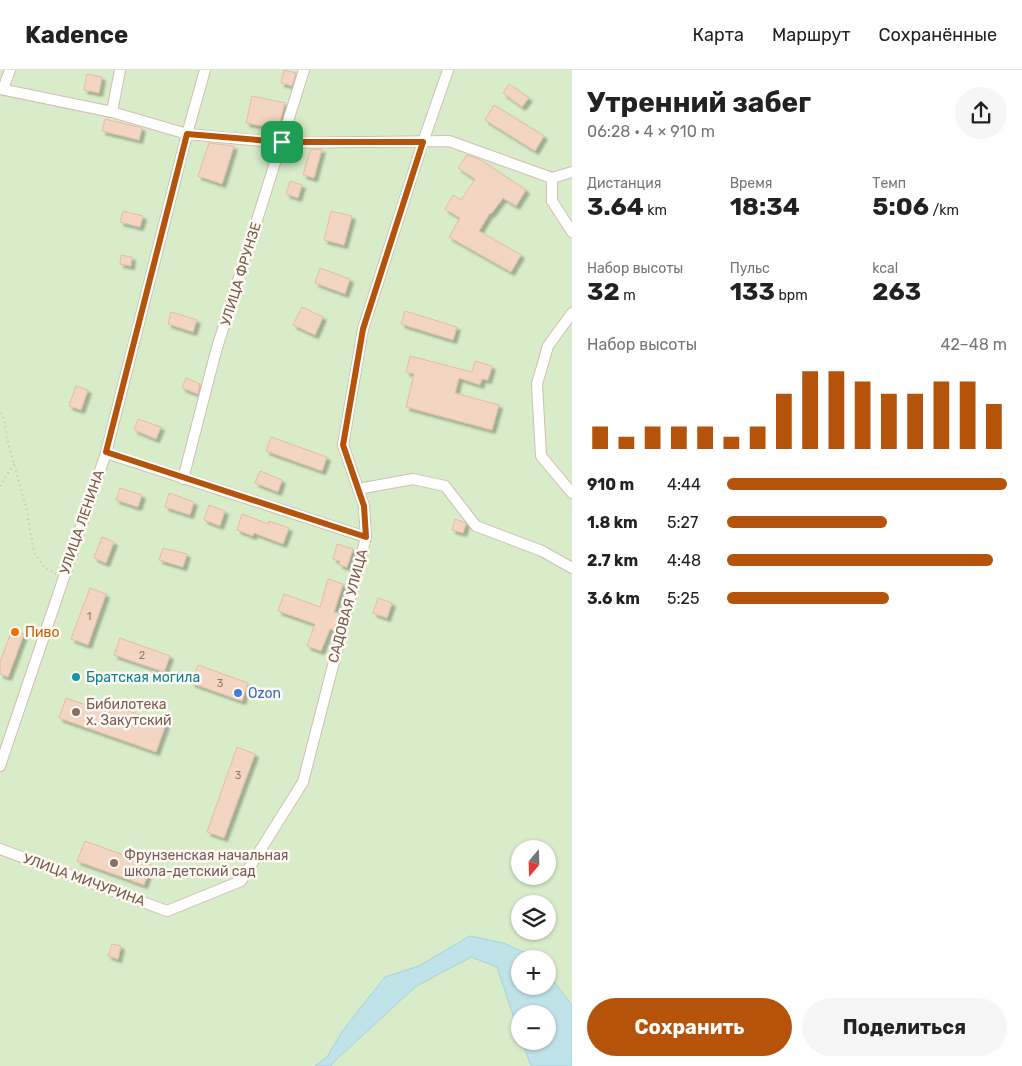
<!DOCTYPE html>
<html lang="ru">
<meta charset="utf-8">
<style>
:root{--surface:#fff;--page:#f6f6f6;--text:#222;--muted:#767676;--line:#e0e0e0;--accent:#b45309}
body{margin:0;font-family:Rubik,sans-serif;background:var(--page);color:var(--text);height:100vh;display:flex;flex-direction:column;font-size:19px;white-space:nowrap}
*{box-sizing:border-box;margin:0}
p{font-size:16px;color:var(--muted)}
.icon{flex:none;width:28px;height:28px;fill:none;stroke:currentColor;stroke-width:2;stroke-linecap:round;stroke-linejoin:round}
.map{position:relative;flex:1;overflow:hidden}
.panel{display:flex;flex-direction:column;background:var(--surface);width:450px}
.panel>*{flex:none}
.needle{width:32px;rotate:199deg}
.fabs{position:absolute;left:511px;top:770px;display:grid;gap:10px}
.fabs a{display:grid;place-items:center;width:45px;height:45px;border-radius:50%;background:var(--surface);box-shadow:0 1px 4px #0004;font-size:25px}
.pin{position:absolute;display:grid;place-items:center;width:42px;height:42px;color:#fff;margin:-21px;border-radius:10px;box-shadow:0 2px 8px #0006}
.round{display:grid;place-items:center;flex:none;width:52px;height:52px;border-radius:26px;background:var(--page)}
.summary{display:flex;align-items:center;justify-content:space-between;height:85px;padding:0 15px}
h1{font-size:28px;font-weight:700;line-height:38px}
.metrics{display:grid;grid-template-columns:repeat(3,1fr);gap:8px;height:85px;padding:5px 15px}
.metrics div{display:grid;align-content:center}
.metrics b{font-size:25px;font-weight:700}
.metrics small{font-size:14px;font-weight:400}
.metrics p{font-size:14px}
.chart{height:140px;padding:10px 15px}
.chart p{display:flex;justify-content:space-between}
.chart svg{width:100%;height:90px;margin-top:5px;stroke:var(--accent);stroke-width:6}
.primary-button{display:flex;gap:10px;margin-top:auto;padding:10px 15px}
.primary-button a{flex:1;height:58px;border-radius:30px;background:var(--accent);color:#fff;font-size:20px;font-weight:700;line-height:58px;text-align:center}
.primary-button a+a{background:var(--page);color:var(--text)}
ul{padding:0 15px;list-style:none;font-size:16px}
li{display:grid;grid-template-columns:80px 60px 1fr;align-items:center;height:38px}
li i{height:12px;border-radius:6px;background:var(--accent)}
header{display:flex;align-items:center;gap:30px;box-sizing:border-box;height:70px;padding:0 25px;background:var(--surface);border-bottom:1px solid var(--line)}
header strong{font-size:24px}
nav{display:flex;gap:28px;margin-inline-start:auto;font-size:18px}
main{display:flex;flex:1;min-height:0}
.map>svg:first-child{display:block}
</style>
<header>
<strong>Kadence</strong>
<nav><a>Карта</a><a>Маршрут</a><a>Сохранённые</a></nav>
</header>
<main>
<div class="map">
<svg width="572" height="996" viewBox="0 0 572 996">
<defs>
<filter id="shadow"><feDropShadow dx="3.5" dy="3.5" stdDeviation="1" flood-color="#0004"/></filter>
</defs>
<rect width="100%" height="100%" fill="#fdf6ec"/>
<path fill="#d8ecc9" fill-rule="evenodd" d="M0,0h572v996h-572zM520,779h28v27h-28zM520,834h28v27h-28zM520,889h28v27h-28zM520,944h28v27h-28z"/>
<polygon fill="#bfe3e8" stroke="#a5d3da" points="470,866 503,873 533,886 535,889 520,889 520,916 548,916 548,904 572,935 572,996 531,996 522,971 548,971 548,944 520,944 520,966 497,897 471,887 415,917 337,989 331,996 315,996 327,987 343,960 385,907 419,896"/>
<g fill="#f3d5c3" stroke="#e6bba3" filter="url(#shadow)">
<polygon points="284,0 296,3 292,16 281,13"/>
<polygon points="87,4 102,7 99,23 84,20"/>
<polygon points="509,14 529,28 522,37 503,23"/>
<polygon points="252,26 285,33 278,59 246,53"/>
<polygon points="494,35 544,66 535,81 485,50"/>
<polygon points="105,49 142,58 139,70 102,61"/>
<polygon points="209,73 234,76 222,114 198,106"/>
<polygon points="322,79 314,108 303,105 310,80"/>
<polygon points="467,85 479,89 526,120 516,136 503,128 491,144 490,143 479,161 521,185 511,202 449,167 460,148 445,139 453,125 461,130 475,109 458,98"/>
<polygon points="290,111 302,115 298,128 286,124"/>
<polygon points="123,141 143,146 140,157 120,152"/>
<polygon points="331,141 352,146 344,175 324,170"/>
<polygon points="121,185 132,187 131,196 120,194"/>
<polygon points="320,198 350,209 345,224 315,213"/>
<polygon points="302,237 323,247 315,265 293,255"/>
<polygon points="405,241 457,257 453,270 401,254"/>
<polygon points="171,242 197,250 193,262 168,254"/>
<polygon points="410,286 472,302 475,291 492,296 488,310 482,309 480,315 459,308 455,323 499,335 492,360 406,337 414,304 406,302"/>
<polygon points="186,308 200,314 198,324 182,318"/>
<polygon points="76,316 88,320 81,340 69,336"/>
<polygon points="138,349 161,357 156,369 134,360"/>
<polygon points="271,367 327,387 322,401 266,381"/>
<polygon points="260,401 282,410 278,422 255,413"/>
<polygon points="120,418 142,425 138,437 116,430"/>
<polygon points="169,423 194,432 190,445 165,437"/>
<polygon points="209,435 225,441 220,456 204,450"/>
<polygon points="242,444 268,454 269,451 289,458 283,474 254,463 253,466 237,460"/>
<polygon points="455,449 464,452 466,454 463,463 452,460"/>
<polygon points="102,467 114,472 106,493 94,488"/>
<polygon points="337,474 353,479 347,497 339,495 340,491 333,489"/>
<polygon points="163,478 187,484 183,497 159,490"/>
<polygon points="328,509 343,514 334,542 339,543 339,546 333,560 330,559 321,581 307,576 315,554 278,541 284,524 320,537"/>
<polygon points="90,518 106,524 88,575 71,569"/>
<polygon points="378,528 392,533 387,548 373,543"/>
<polygon points="12,560 24,564 8,607 0,604 0,592"/>
<polygon points="120,568 170,586 164,602 114,585"/>
<polygon points="198,595 248,613 242,631 191,613"/>
<polygon points="66,628 109,643 112,635 166,654 156,682 59,648"/>
<polygon points="237,677 255,684 224,768 207,762"/>
<polygon points="85,771 151,795 144,815 77,791"/>
<polygon points="112,874 121,876 118,889 108,886"/>
</g>
<g fill="none" stroke-linecap="round" stroke-linejoin="round">
<defs>
<g id="street">
<polyline points="0,19 112,42 187,64 282,73 449,71 552,108 572,102"/>
<polyline points="3,19 10,0"/>
<polyline points="112,42 120,0"/>
<polyline points="552,108 552,131 572,162"/>
<polyline points="572,243 548,276 537,314 541,386 572,423"/>
<polyline points="106,383 366,467"/>
<polyline points="183,409 216,281 304,0"/>
<polyline points="358,419 413,409 445,416 476,456 542,481 572,498"/>
<polyline points="0,696 106,383 187,64 205,0"/>
<polyline points="0,779 167,841 241,811 303,712 366,467 364,436 343,375 363,259 423,72 448,0"/>
</g>
</defs>
<use href="#street" stroke="#d1beb0" stroke-width="12"/>
<g stroke="#d9b8a5" stroke-width="2" stroke-dasharray="1 4" stroke-linecap="butt">
<polyline points="0,343 4,349 8,373 26,437 34,482 45,498 56,504"/>
<polyline points="0,416 14,394"/>
</g>
<use href="#street" stroke="#fff" stroke-width="10"/>
</g>
<g fill="none" stroke-linecap="round" stroke-linejoin="round">
<defs>
<polygon id="route" points="187,64 282,72 423,72 363,259 343,375 364,436 366,467 106,382"/>
</defs>
<use href="#route" stroke="#fff" stroke-width="10"/>
<use href="#route" stroke="#b45309" stroke-width="6"/>
</g>
<circle fill="#e8710a" stroke="#fffaf3" stroke-width="2" cx="15" cy="562" r="5"/>
<circle fill="#0f9aa8" stroke="#fffaf3" stroke-width="2" cx="76" cy="607" r="5"/>
<circle fill="#3f7fe0" stroke="#fffaf3" stroke-width="2" cx="238" cy="623" r="5"/>
<g fill="#8d6e63" stroke="#fffaf3" stroke-width="2">
<circle cx="76" cy="642" r="5"/>
<circle cx="114" cy="793" r="5"/>
</g>
<g text-anchor="middle" dominant-baseline="central" stroke-width="5" stroke-linejoin="round" paint-order="stroke">
<g font-size="11" fill="#987a6a">
<text x="89" y="546">1</text>
<text x="142" y="585">2</text>
<text x="220" y="613">3</text>
<text x="238" y="705">3</text>
</g>
<g font-size="14" fill="#7a5c4d" stroke="#fffaf3">
<text transform="translate(241 204) rotate(-73)">УЛИЦА ФРУНЗЕ</text>
<text transform="translate(82 452) rotate(-71)">УЛИЦА ЛЕНИНА</text>
<text transform="translate(348 536) rotate(-75)">САДОВАЯ УЛИЦА</text>
<text transform="translate(84 810) rotate(20)">УЛИЦА МИЧУРИНА</text>
</g>
<g font-size="14" fill="#c56008" stroke="#fffaf3" text-anchor="start">
<text x="25" y="562">Пиво</text>
</g>
<g font-size="14" fill="#0d838f" stroke="#fffaf3" text-anchor="start">
<text x="86" y="607">Братская могила</text>
</g>
<g font-size="14" fill="#366cbe" stroke="#fffaf3" text-anchor="start">
<text x="248" y="623">Ozon</text>
</g>
<g font-size="14" fill="#785e54" stroke="#fffaf3" text-anchor="start">
<text x="86" y="634">Бибилотека<tspan x="86" dy="16">х. Закутский</tspan></text>
<text x="124" y="785">Фрунзенская начальная<tspan x="124" dy="16">школа-детский сад</tspan></text>
</g>
</g>
</svg>
<div class="fabs">
<a><svg class="needle" viewBox="-14 -14 28 28"><path d="M0-13l5 13h-10z" fill="#e53935"/><path d="M0 13l5-13h-10z" fill="#767676"/></svg></a>
<a><svg class="icon" aria-label="layers" viewBox="0 0 24 24"><path d="M12 4l9 5-9 5-9-5zM3 14l9 5 9-5"/></svg></a>
<a>+</a>
<a>−</a>
</div>
<div class="pin" style="left:282px;top:72px;background:#1e9e55"><svg class="icon" aria-label="arrive" viewBox="0 0 24 24"><path d="M6 21V4h12l-3 4 3 4H6"/></svg></div>
</div>
<section class="panel">
<div class="summary"><div><h1>Утренний забег</h1><p>06:28 · 4 × 910 m</p></div><a class="round"><svg class="icon" aria-label="share" viewBox="0 0 24 24"><path d="M12 15V3M7 8l5-5 5 5M5 13v7h14v-7"/></svg></a></div>
<div class="metrics">
<div><p>Дистанция</p><b>3.64<small> km</small></b></div>
<div><p>Время</p><b>18:34</b></div>
<div><p>Темп</p><b>5:06<small> /km</small></b></div>
</div>
<div class="metrics">
<div><p>Набор высоты</p><b>32<small> m</small></b></div>
<div><p>Пульс</p><b>133<small> bpm</small></b></div>
<div><p>kcal</p><b>263</b></div>
</div>
<div class="chart"><p><span>Набор высоты</span>42–48 m</p>
<svg viewBox="0 0 160 44" preserveAspectRatio="none"><path d="M5 44V33M15 44V38M25 44V33M35 44V33M45 44V33M55 44V38M65 44V33M75 44V17M85 44V6M95 44V6M105 44V11M115 44V17M125 44V17M135 44V11M145 44V11M155 44V22"/></svg>
</div>
<ul>
<li><b>910 m</b>4:44<i style="width:100%"></i></li>
<li><b>1.8 km</b>5:27<i style="width:57%"></i></li>
<li><b>2.7 km</b>4:48<i style="width:95%"></i></li>
<li><b>3.6 km</b>5:25<i style="width:58%"></i></li>
</ul>
<div class="primary-button"><a>Сохранить</a><a>Поделиться</a></div>
</section>
</main>
